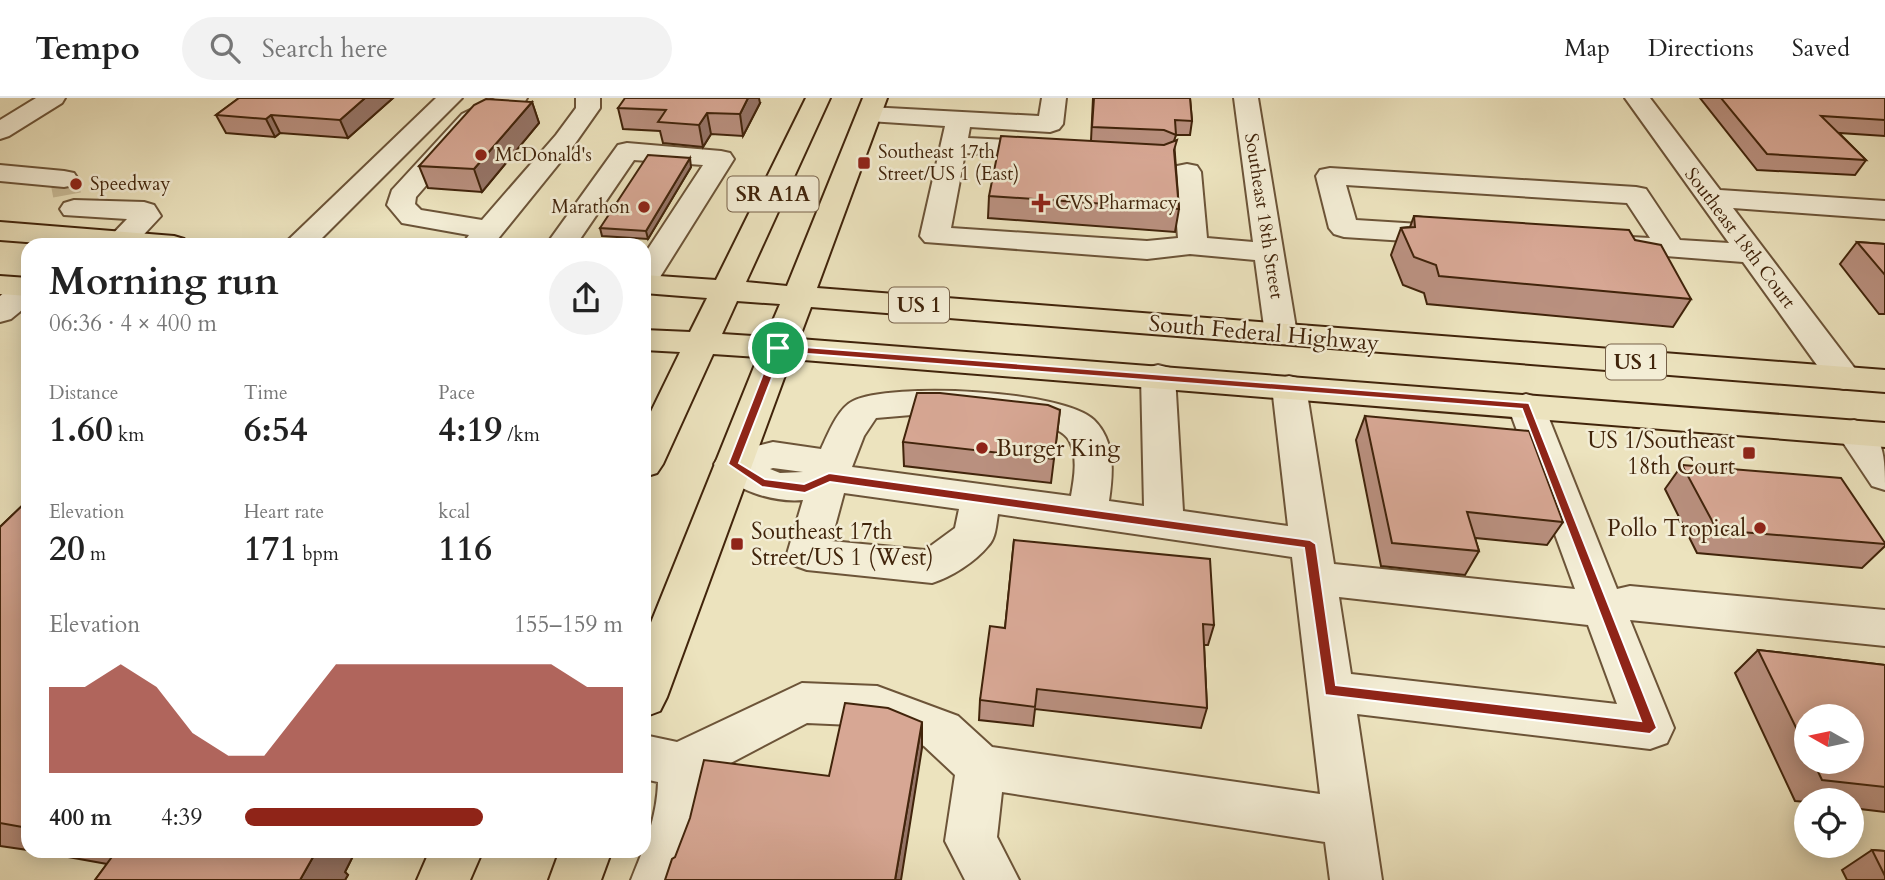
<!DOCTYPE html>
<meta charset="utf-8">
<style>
:root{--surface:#fff;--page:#f2f2f2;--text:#222;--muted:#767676;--line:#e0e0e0;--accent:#8f2418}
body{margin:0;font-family:Cardo,serif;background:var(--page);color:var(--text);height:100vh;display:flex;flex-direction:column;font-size:26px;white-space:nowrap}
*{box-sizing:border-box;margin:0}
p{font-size:23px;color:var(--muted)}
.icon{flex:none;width:38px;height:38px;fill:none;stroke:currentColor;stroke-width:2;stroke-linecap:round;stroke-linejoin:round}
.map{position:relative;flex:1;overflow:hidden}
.side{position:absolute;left:21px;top:140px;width:630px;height:620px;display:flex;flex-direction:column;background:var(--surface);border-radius:21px;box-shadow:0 4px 18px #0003}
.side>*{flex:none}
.needle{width:46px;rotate:279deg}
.fabs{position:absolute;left:1794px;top:606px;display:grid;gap:14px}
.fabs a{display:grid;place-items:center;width:70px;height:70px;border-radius:50%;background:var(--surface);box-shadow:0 4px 18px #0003;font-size:35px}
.pin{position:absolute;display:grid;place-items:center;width:60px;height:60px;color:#fff;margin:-30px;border:4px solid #fff;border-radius:50%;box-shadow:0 2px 7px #0007}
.round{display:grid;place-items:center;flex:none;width:74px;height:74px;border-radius:37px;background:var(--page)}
.head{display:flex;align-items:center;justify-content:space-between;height:119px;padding:0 28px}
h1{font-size:38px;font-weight:700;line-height:52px}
.figures{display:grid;grid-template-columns:repeat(3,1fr);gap:10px;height:119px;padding:7px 28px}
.figures div{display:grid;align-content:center}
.figures b{font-size:35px;font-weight:700}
.figures small{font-size:19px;font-weight:400}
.figures p{font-size:19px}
.chart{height:196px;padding:14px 28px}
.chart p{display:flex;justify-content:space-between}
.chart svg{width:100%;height:126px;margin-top:7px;fill:var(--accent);opacity:.7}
ul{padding:0 28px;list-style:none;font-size:23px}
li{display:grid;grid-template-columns:112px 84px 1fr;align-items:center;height:52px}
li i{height:18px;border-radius:9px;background:var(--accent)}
header{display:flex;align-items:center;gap:42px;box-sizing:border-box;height:98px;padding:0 35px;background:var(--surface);border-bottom:2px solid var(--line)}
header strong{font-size:33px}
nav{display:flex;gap:38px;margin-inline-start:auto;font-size:24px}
.search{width:490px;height:63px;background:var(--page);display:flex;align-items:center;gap:18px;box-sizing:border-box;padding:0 24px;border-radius:38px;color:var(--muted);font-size:26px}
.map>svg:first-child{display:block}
</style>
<header>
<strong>Tempo</strong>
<div class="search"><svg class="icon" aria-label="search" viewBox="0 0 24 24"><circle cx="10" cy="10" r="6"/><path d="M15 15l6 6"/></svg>Search here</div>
<nav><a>Map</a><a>Directions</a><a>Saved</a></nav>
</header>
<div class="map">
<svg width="1885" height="782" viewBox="0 0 1885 782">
<rect width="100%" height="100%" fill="#ece3be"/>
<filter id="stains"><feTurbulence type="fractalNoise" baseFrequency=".00286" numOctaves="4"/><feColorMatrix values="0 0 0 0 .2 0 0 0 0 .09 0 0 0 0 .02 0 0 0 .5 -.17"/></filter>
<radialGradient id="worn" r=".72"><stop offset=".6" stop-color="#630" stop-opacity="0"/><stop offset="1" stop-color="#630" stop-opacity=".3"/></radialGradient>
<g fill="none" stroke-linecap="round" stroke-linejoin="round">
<polyline stroke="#cabd9a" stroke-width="28" stroke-dasharray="28 14" stroke-linecap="butt" points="64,81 67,97"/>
<defs>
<g id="minor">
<polygon points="36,0 65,0 62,5 9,38 0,41 0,22"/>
<polygon points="436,0 462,0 315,147 283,147"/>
<polygon points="495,0 527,0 524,5 480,26 416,99 415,106 421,112 482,122 556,37 576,10 576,0 600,0 600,10 574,47 493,147 462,147 469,137 402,125 387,107 392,92 462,16"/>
<polygon points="1042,0 1066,0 1063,26 1059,31 1050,34 970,29 968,40 1051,44 1060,46 1064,52 1060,58 1051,60 965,55 951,130 1147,143 1178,140 1173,74 1177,68 1187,66 1197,68 1201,74 1207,140 1253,144 1234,0 1258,0 1297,236 1293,243 1281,246 1269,243 1265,236 1255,162 1190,156 1147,161 925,144 920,138 945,28 869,23 860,21 857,16 860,11 869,9 1039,18"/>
<polygon points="1625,0 1650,0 1720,92 1885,103 1885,121 1733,110 1856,272 1861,280 1856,288 1844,291 1832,288 1743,164 1601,153 1596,147 1601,141 1611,138 1650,140 1627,105 1346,87 1356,122 1452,128 1462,131 1467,137 1462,143 1452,146 1344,139 1334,136 1329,130 1316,78 1320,72 1330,70 1636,89 1646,91 1680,142 1729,145"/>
<polygon points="627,45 721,53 730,55 734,61 655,187 644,189 644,157 703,67 634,62 576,147 546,147 618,47"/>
<polygon points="0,67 64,73 74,75 78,81 74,87 64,89 0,83"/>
<polygon points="74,102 144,104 154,107 161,118 134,147 109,147 106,143 127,121 64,117 60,111 64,105"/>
<polygon points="28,182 28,207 11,221 0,224 0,198 17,184"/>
<path d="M1158,267l12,3 5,8 8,135 105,15 -16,-139 5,-8 12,-3 12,3 5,8 28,177 241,25 -67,-183 5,-8 13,-4 13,4 5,8 73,183 13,-3 255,24v36l-255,-26 44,108 -7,15 -17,6 -293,-35 25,166h-52l-5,-38 -323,-50 -5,45 22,43h-54l-20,-39 10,-66 -31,-29 -49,-20 -68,-3 -101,53c5,36 -10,71 -23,104h-52c13,-32 26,-62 27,-98l-14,-3v-44l33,7 125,-59 75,3 81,30 34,31 328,47 -28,-237 -294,-43c-2,11 -2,24 -10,32 -13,16 -37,31 -56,37l-125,-13 -14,-5 -6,-11 16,-54c-29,3 -73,-10 -89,-36l6,-9 53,-13 48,7c7,-15 17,-41 32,-48 38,-19 210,-11 241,19 22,22 19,53 15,81l35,5 -3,-130 5,-8zM923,316c30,1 134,-1 147,28 8,16 4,37 1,54l-219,-29 12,-31 12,-18zM770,371l3,-1 30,4 -23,1zM844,395l115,16 -4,19 -30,22 -94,-9zM1339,499l249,28 29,79 -266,-30z"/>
<path d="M1854,322c31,9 31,40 31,70l-13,-4 -36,-54 5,-9z"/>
</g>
<g id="major">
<path d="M806,0h24l-84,184 41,4 76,-188h24l-70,190 1068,82v22l-1074,-85 -12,32 1086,84v24l-1094,-88 -124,338 -7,14 -16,6v-77l114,-283 -45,-3 -50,110 -6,9 -13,4v-51l36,-74 -36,-2v-20l46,2 17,-34 -63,-5v-18l72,5zM737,203l43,3 -14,33 -44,-3z"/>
<polygon points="0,124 174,138 184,141 189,147 65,147 0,142"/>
<polygon points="0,178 28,180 28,198 0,196"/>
<polygon points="430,752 483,752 470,782 417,782"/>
<polygon points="560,752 612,752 601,782 549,782"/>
</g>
</defs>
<use href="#minor" stroke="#6c5438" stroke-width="4"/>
<use href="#major" stroke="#41240b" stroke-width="4"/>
<use href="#minor" fill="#f3edd5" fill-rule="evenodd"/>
<use href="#major" fill="#ece3be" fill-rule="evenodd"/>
</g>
<g fill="#b9907f" stroke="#41240b" stroke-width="2" fill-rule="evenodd">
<polygon points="239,0 393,0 348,40 280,35 275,39 226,35 216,17"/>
<polygon points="1093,0 1190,0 1192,23 1190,37 1176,37 1174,43 1179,111 1175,134 988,120 989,98 1091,43"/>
<polygon points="1700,0 1885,0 1885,38 1839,35 1866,62 1855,77 1757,72"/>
<polygon points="532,4 539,25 482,94 428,90 419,68"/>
<polygon points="760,5 743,38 711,36 703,49 663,45 660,33 623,31 618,10"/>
<polygon points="691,69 648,141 602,138 600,130"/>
<polygon points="1414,118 1635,142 1691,201 1673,229 1427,206 1424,195 1403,187 1391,157 1401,130 1410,129"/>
<polygon points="1857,144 1885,146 1885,216 1879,216 1840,166"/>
<polygon points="1060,312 1051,385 904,368 903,344"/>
<polygon points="1365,318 1563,424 1547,447 1475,440 1479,453 1465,477 1381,468 1356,342"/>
<polygon points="1682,367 1885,445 1885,448 1862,470 1697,455 1665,391"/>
<polygon points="28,402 28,752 0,748 0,429"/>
<polygon points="1014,442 1214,527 1208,547 1204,547 1207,610 1201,630 1035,611 1033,628 979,622 980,602 1005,530"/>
<path d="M1758,552l127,15v147l-33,-4v-8h-46v2l-11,-1 -60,-128zM1806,618l46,45h-46z"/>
<polygon points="29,752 356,752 345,774 348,777 345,782 95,782 107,766"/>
<polygon points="1872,752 1885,753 1885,782 1847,782 1842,772"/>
</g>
<g fill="#967568" stroke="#41240b" stroke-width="2">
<polygon points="365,0 393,0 348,40 340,22"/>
<polygon points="748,0 759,0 760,5 743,38 740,16"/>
<polygon points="532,4 539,25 482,94 474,71"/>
<polygon points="707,15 711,36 703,49 699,27"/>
<polygon points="271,17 280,35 275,39 266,21"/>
<polygon points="690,60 691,69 648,141 646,133"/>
<polygon points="922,624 922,650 901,782 895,782"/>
<polygon points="317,752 356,752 345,774 348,777 345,782 300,782"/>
</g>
<g fill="#d7a794" stroke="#41240b" stroke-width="2">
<polygon points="239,0 365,0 340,22 271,17 266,21 216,17"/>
<polygon points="625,0 748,0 740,16 707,15 699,27 658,24 666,12 618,10"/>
<polygon points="1094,0 1190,0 1192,23 1175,22 1176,37 1164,32 1092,29"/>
<polygon points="1721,0 1885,0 1885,22 1821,18 1866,62 1767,56"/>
<polygon points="486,1 532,4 474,71 419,68 474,7"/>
<polygon points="1001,38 1164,47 1177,42 1174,52 1179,111 989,98"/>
<polygon points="648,57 690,60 646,133 600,130"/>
<polygon points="1414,118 1629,132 1635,142 1661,147 1691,201 1439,178 1436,167 1414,159 1401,130 1415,129"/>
<polygon points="1857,144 1885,146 1885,177"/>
<polygon points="917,295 940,295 1048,307 1060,312 1054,361 903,344"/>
<polygon points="1365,318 1529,333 1563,424 1467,414 1479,453 1392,445"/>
<polygon points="1682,367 1841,380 1885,445 1885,446 1717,432"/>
<polygon points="28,402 28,730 0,725 0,429"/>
<polygon points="1014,442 1210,461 1214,527 1203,526 1207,610 1037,591 1035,609 980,602 990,528 1005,530"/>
<polygon points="1758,552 1885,567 1885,689 1822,682 1813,663 1852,663 1852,618 1806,618 1806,650"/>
<polygon points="845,605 888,610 922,624 895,782 665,782 672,761 675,759 690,720 704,662 829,678"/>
<polygon points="117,752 317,752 300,782 95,782"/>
<polygon points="1872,752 1885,753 1885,778"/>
</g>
<path fill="#8f2418" stroke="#fff" stroke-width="2" fill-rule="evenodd" d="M778,247l751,58 128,325 -7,6 -325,-39 -21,-147 -474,-66 -25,11 -43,-6 -34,-23 45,-116zM782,254l740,57 119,312 -305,-36 -20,-141 -6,-4 -481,-67 -25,11 -39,-5 -26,-16z"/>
<g fill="#8f2418" stroke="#f3edd5" stroke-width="2.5">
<circle cx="481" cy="57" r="7"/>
<rect x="857" y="58" width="14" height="14" rx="3.5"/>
<circle cx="76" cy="86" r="7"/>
<path d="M1037.5 94.5h7v7h7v7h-7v7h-7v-7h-7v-7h7z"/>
<circle cx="644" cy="109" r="7"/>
<circle cx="982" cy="350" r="7"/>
<rect x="1742" y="348" width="14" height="14" rx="3.5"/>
<circle cx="1760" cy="430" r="7"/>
<rect x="730" y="439" width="14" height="14" rx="3.5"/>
</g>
<g text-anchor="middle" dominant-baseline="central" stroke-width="5" stroke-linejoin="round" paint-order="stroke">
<g font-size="19" fill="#41240b" stroke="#f3edd5" text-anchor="start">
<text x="878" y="54">Southeast 17th<tspan x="878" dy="22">Street/US 1 (East)</tspan></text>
<text x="495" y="57">McDonald's</text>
<text x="90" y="86">Speedway</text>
<text x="1055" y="105">CVS Pharmacy</text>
<text x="630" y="109" text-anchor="end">Marathon</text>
</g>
<g font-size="19" fill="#41240b" stroke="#f3edd5">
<text transform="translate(1264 118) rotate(81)">Southeast 18th Street</text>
<text transform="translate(1740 140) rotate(53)">Southeast 18th Court</text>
</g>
<g fill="#f3edd5" stroke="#766048" stroke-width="2">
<rect x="727.5" y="78.5" width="91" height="35" rx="5"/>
<rect x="889" y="189.5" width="60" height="35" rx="5"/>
<rect x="1606" y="246.5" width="60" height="35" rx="5"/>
</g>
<g font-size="21" font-weight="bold" fill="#41240b">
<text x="773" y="96">SR A1A</text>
<text x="919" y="207">US 1</text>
<text x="1636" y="264">US 1</text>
</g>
<g font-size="23" fill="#41240b" stroke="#f3edd5">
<text transform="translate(1264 235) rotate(5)">South Federal Highway</text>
</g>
<g font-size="23" fill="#41240b" stroke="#f3edd5" text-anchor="end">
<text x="1735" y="342">US 1/Southeast<tspan x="1735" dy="26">18th Court</tspan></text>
<text x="996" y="350" text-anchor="start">Burger King</text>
<text x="1746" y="430">Pollo Tropical</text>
<text x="751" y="433" text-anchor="start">Southeast 17th<tspan x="751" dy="26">Street/US 1 (West)</tspan></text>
</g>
</g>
<rect width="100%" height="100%" filter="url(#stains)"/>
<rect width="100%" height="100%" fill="url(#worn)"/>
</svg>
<div class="fabs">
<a><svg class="needle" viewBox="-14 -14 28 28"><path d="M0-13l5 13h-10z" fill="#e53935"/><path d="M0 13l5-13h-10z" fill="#767676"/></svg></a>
<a><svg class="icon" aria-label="locate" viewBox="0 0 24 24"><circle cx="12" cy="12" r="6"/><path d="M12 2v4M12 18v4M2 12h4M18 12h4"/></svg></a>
</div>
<div class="pin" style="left:778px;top:250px;background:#1e9e55"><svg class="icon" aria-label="arrive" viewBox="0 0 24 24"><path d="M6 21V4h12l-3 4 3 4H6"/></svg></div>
<section class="side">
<div class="head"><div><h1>Morning run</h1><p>06:36 · 4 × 400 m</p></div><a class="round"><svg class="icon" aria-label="share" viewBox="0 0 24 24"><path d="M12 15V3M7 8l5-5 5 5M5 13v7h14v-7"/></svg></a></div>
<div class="figures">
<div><p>Distance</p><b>1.60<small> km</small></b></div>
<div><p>Time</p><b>6:54</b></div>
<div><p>Pace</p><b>4:19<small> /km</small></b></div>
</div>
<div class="figures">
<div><p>Elevation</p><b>20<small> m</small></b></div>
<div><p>Heart rate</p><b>171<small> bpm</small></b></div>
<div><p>kcal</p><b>116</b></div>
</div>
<div class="chart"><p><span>Elevation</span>155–159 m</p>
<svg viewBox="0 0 160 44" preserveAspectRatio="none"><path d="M0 44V14L10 14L20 6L30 14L40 30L50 38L60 38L70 22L80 6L90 6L100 6L110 6L120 6L130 6L140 6L150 14L160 14V44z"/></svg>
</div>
<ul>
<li><b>400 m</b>4:39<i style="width:63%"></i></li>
</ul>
</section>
</div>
